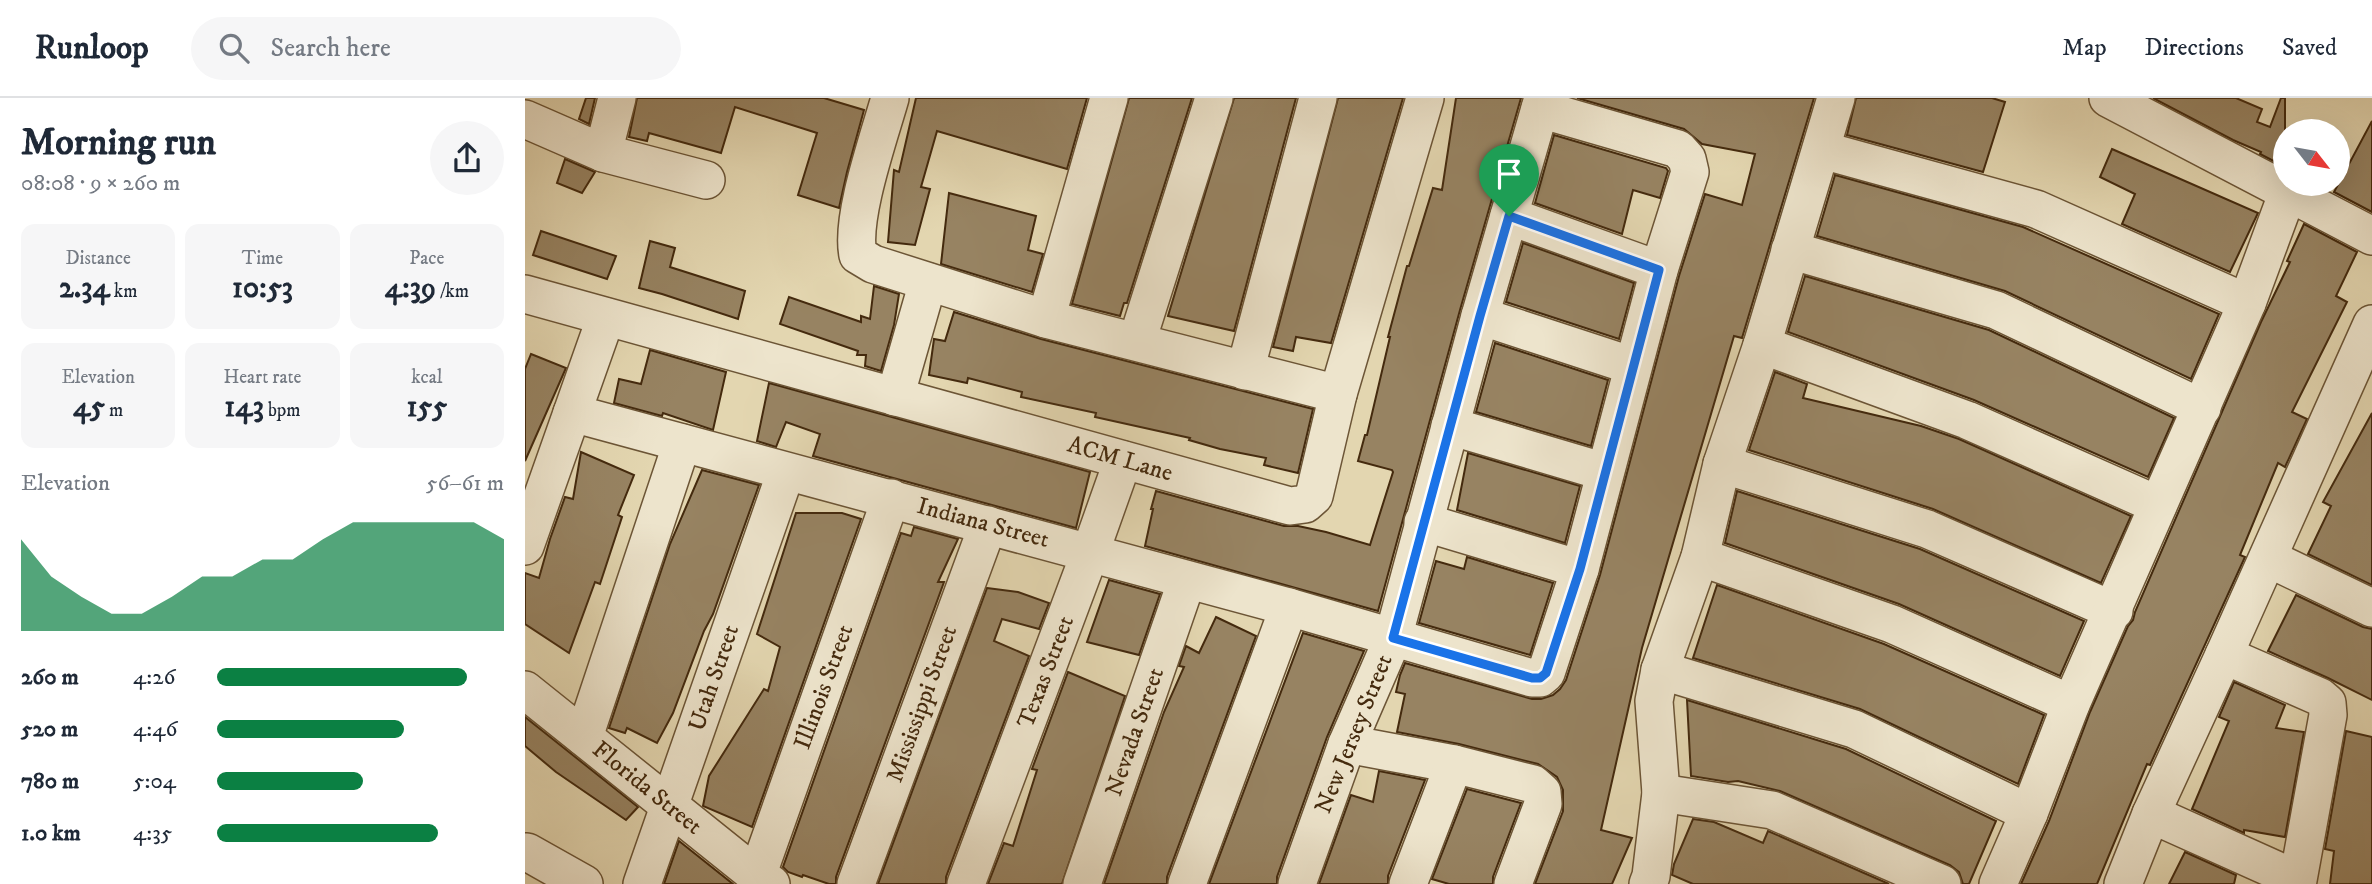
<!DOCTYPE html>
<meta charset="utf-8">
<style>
:root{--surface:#fff;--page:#f6f6f7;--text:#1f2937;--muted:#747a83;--line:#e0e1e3;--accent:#0b8043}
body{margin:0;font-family:"IM FELL DW Pica",serif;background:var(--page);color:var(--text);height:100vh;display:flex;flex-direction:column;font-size:26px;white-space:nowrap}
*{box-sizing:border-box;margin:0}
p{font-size:23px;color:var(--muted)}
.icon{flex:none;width:38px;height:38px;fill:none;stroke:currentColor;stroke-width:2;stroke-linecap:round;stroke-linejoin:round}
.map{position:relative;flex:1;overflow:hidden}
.drawer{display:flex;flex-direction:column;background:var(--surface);width:525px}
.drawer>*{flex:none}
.needle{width:46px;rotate:121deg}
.buttons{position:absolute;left:1748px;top:21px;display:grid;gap:14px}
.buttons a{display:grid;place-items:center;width:77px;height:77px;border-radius:50%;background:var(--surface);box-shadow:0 7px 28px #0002;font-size:35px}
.pin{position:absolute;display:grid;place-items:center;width:60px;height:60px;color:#fff;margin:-72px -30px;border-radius:50% 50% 50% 0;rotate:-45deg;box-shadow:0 0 7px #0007}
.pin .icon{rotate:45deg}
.round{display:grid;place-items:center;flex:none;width:74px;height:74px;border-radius:37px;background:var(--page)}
.head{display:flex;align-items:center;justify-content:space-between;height:119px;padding:0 21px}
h1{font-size:38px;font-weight:700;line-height:52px}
.stats{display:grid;grid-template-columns:repeat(3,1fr);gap:10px;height:119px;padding:7px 21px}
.stats div{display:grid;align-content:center;border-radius:14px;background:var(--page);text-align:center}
.stats b{font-size:30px;font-weight:700}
.stats small{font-size:19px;font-weight:400}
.stats p{font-size:19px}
.chart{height:196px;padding:14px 21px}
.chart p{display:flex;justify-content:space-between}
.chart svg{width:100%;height:126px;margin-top:7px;fill:var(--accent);opacity:.7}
ul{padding:0 21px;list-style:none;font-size:23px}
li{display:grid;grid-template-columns:112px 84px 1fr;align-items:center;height:52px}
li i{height:18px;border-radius:9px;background:var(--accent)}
header{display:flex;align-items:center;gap:42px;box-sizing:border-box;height:98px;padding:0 35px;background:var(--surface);border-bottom:2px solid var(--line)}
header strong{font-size:33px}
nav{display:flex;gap:38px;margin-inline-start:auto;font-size:24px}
.search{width:490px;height:63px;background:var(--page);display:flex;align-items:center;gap:18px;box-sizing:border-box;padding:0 24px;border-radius:38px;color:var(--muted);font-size:26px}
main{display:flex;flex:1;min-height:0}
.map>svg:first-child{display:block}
</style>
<header>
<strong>Runloop</strong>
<div class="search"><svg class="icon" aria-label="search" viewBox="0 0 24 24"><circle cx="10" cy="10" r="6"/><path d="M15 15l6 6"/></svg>Search here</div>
<nav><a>Map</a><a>Directions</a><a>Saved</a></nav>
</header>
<main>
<section class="drawer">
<div class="head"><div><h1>Morning run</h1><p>08:08 · 9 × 260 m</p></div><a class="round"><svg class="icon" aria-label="share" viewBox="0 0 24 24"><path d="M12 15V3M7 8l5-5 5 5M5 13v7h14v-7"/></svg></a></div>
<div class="stats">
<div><p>Distance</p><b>2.34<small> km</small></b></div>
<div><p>Time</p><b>10:53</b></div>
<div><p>Pace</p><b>4:39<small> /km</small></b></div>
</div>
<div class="stats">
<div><p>Elevation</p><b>45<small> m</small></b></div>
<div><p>Heart rate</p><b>143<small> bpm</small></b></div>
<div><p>kcal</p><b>155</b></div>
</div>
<div class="chart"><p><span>Elevation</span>56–61 m</p>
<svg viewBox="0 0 160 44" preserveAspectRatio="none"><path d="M0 44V12L10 25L20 32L30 38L40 38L50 32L60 25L70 25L80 19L90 19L100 12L110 6L120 6L130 6L140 6L150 6L160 12V44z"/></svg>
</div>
<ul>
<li><b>260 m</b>4:26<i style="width:87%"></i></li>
<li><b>520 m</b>4:46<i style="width:65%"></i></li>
<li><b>780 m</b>5:04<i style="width:51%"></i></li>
<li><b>1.0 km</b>4:35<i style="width:77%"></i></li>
</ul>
</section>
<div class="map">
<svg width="1847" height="786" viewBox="0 0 1847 786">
<rect width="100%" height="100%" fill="#e3d6b0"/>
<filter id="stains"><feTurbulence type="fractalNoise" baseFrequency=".00286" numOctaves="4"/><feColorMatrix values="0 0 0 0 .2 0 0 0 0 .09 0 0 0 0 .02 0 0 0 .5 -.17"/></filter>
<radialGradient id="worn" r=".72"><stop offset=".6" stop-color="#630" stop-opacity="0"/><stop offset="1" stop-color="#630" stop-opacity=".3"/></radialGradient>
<g fill="#978362" stroke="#442a0e" stroke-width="2">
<polygon points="61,0 70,0 64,26 54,21"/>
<polygon points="112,0 299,0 339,12 322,74 314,110 273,97 292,35 210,9 196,55 124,35 122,43 104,39"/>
<polygon points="391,0 562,0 542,71 412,33 396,89 405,91 390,147 363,144 369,72 374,74"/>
<polygon points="604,0 667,0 602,205 599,205 595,218 547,206"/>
<polygon points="709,0 771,0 709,233 643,218"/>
<polygon points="813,0 878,0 806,245 771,239 768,253 748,249"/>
<polygon points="931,0 996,0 935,212 853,513 620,448 628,411 626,411 631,393 759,428 773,428 801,434 845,447 868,374 867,372 833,363 840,337 842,337 865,239 863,239 882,168 884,168 908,90 917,92"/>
<polygon points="1052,0 1289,0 1217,240 1209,238 1117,550 1076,732 1107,740 1087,786 1010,786 1038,713 1038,692 1032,679 1013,666 934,646 872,634 880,596 871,594 875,577 880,565 1007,601 1016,601 1028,597 1035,591 1041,582 1075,477 1154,178 1180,96 1217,107 1230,56 1177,46 1159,31"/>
<polygon points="1331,0 1467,0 1480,4 1458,74 1322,37"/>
<polygon points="1628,0 1711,0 1737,11 1732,24 1745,29 1756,0 1760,0 1760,69 1735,56 1736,54 1708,42"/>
<polygon points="1847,23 1847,114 1809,94"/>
<polygon points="1029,37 1141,70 1143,73 1135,100 1108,92 1097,136 1010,105"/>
<polygon points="1587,51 1733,115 1705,174 1597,126 1610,96 1575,79"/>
<polygon points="40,61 70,74 57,95 32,85"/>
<polygon points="1310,77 1498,129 1694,216 1666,281 1480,193 1292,138"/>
<polygon points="424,95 511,118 503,152 518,156 507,194 416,166"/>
<polygon points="1779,126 1832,154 1811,198 1822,204 1767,314 1782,321 1760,369 1753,365 1715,457 1720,459 1625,667 1622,666 1572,786 1496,786 1524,723 1565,614 1603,528 1608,522 1610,514 1736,224 1765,164 1762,163"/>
<polygon points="16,133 91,158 82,181 8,157"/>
<polygon points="125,143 150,150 145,169 220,193 213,221 137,196 114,190"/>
<polygon points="998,145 1109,185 1094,241 981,204"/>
<polygon points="1280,178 1464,232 1649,320 1623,379 1449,302 1263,234"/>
<polygon points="349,188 374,196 369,227 356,273 340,268 341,257 332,257 333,253 255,226 264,199 336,224 336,218 345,221"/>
<polygon points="429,214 516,241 788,311 773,375 739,367 741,360 695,351 664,342 665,340 570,319 571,315 496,299 497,294 443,280 442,285 404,277 409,241 420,243"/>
<polygon points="970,245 1083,282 1066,348 951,314"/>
<polygon points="125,252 201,274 188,332 138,315 137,318 89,305 94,281 116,286"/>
<polygon points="6,256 41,270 0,363 0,271"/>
<polygon points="1250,274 1282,286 1278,300 1396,328 1434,341 1606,418 1576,485 1408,411 1224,352"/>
<polygon points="244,285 565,374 551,430 288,358 295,336 261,324 251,349 232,343"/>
<polygon points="1847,315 1847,487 1783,456 1806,408 1798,404"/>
<polygon points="56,354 109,377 93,417 97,419 75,486 70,484 44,555 0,526 0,475 14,480 25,441 40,399 48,401"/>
<polygon points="943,355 1055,388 1040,445 932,412"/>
<polygon points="177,372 234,387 188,516 179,533 148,615 132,645 102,630 100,635 84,630 145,446"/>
<polygon points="1212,393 1395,451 1559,523 1535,578 1374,506 1200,445"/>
<polygon points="271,415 317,415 336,421 227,729 178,708 184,678 239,591 243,593 255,549 232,536"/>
<polygon points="389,429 433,441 413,484 419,484 311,779 311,786 304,786 278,777 277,779 263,774 258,769 376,435 386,438"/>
<polygon points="942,459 1028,485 1005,557 894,525 911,463 939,471"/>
<polygon points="584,482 635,496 614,557 562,544"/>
<polygon points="1192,487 1359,546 1519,617 1493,686 1335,611 1168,560"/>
<polygon points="462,490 493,494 524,505 514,531 477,521 469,543 504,558 421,779 421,786 353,786"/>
<polygon points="1771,497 1838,529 1847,531 1847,602 1803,580 1743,553"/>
<polygon points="691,519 731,538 642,779 642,786 579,786 639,614 659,569 654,568 661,548 674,555"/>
<polygon points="778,535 839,553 802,639 752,779 752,786 684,786"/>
<polygon points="543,574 600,598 537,786 463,786 479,745 488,748 512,672 507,671"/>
<polygon points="1709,584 1760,607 1751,630 1779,634 1760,739 1719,732 1719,735 1667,711 1704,623 1694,619"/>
<polygon points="1162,602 1321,651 1471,723 1444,786 1438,786 1434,774 1425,767 1255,693 1213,683 1203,684 1166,678"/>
<polygon points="0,619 113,709 101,722 31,674 0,648"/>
<polygon points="1821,633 1847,639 1847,786 1805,786 1809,753 1800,751"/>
<polygon points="854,673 900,682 863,778 863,786 794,786 826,697 848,704"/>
<polygon points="942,691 996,705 968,779 968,786 924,786 907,781"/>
<polygon points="1168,721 1189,724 1238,745 1243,733 1364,786 1168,786 1147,777 1149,766"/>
<polygon points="154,743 208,786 139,786"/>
<polygon points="1660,754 1711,777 1709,786 1644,786"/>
</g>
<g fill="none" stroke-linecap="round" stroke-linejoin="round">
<defs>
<g id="minor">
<path d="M365,0c-11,39 -40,120 -32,157l15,9 173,55 292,75"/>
<polyline points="1583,0 1847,138"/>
<polyline points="0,21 78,55 92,0"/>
<polyline points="1297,52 1511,111 1722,205"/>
<polyline points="78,55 181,82"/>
<polyline points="984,118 1134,172"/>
<polyline points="1265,152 1471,212 1677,310"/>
<polyline points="0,196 765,408 780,406 789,398 813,296 900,0"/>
<polyline points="955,218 1108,268"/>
<polyline points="521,221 584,0"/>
<polyline points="612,243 689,0"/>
<polyline points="1237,247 1442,322 1633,407"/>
<polyline points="720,273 793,0"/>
<polyline points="370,299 403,184"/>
<polyline points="47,315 764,509 1007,580 1015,580 1021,575 1055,471 1134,172 1165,74 1162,61 1153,51 1015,11"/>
<polyline points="925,328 1080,374"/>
<polyline points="1197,366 1402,431 1589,513"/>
<polyline points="898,424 1055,471"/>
<polyline points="0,448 81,219"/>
<polyline points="1175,459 1367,526 1546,606"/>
<polyline points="1743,460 1847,510"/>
<polyline points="1135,572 1329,631 1504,715"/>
<polyline points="0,592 232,778 246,786"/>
<polyline points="59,639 157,345"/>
<polyline points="822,646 929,666 1008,686 1017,694 1018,706 988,786"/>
<polyline points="1136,695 1247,712 1417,786"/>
<polyline points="1626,716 1773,782 1803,617 1802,605 1795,599 1699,557"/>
<polyline points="2,754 59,786"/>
<polyline points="232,778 366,400"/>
<polyline points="117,786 261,374"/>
<polyline points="331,786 463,427"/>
<polyline points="441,786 565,455 598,362"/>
<polyline points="557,786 662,482"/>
<polyline points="662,786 764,509"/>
<polyline points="772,786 822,646 868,540 955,218 1018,0"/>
<polyline points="883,786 929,666"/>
<polyline points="1123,786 1126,778 1136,695 1129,603 1135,572 1175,459 1197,366 1237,247 1311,0"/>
<polyline points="1473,786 1504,715 1546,606 1722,205 1763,94"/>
<polyline points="1598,786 1626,716 1699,557 1847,226"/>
</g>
</defs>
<use href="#minor" stroke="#6c5536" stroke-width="40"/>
<use href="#minor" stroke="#ede4cc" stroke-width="37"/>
</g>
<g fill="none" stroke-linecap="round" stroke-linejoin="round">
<defs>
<polygon id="route" points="984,118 1134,172 1055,471 1021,575 1015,580 1007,580 868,540 955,218"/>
</defs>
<use href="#route" stroke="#fff" stroke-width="14"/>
<use href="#route" stroke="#1a73e8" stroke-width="9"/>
</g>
<g text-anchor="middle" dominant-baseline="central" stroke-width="6" stroke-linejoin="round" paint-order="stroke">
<g font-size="24" fill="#442a0e" stroke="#ede4cc">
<text transform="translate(595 361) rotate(16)">ACM Lane</text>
<text transform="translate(458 425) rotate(15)">Indiana Street</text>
<text transform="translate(521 574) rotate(-69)">Texas Street</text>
<text transform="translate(189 580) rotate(-71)">Utah Street</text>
<text transform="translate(299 589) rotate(-70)">Illinois Street</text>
<text transform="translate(397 606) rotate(-70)">Mississippi Street</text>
<text transform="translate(610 634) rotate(-71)">Nevada Street</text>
<text transform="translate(829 636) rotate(-68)">New Jersey Street</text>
<text transform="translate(122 690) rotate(39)">Florida Street</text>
</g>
</g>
<rect width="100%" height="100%" filter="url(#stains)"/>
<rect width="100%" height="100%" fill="url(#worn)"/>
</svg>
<div class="buttons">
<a><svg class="needle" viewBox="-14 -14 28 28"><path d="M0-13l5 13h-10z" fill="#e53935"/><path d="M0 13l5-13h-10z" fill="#747a83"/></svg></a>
</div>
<div class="pin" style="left:984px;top:118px;background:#1e9e55"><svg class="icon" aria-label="arrive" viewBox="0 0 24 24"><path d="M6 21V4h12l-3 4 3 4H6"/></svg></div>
</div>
</main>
